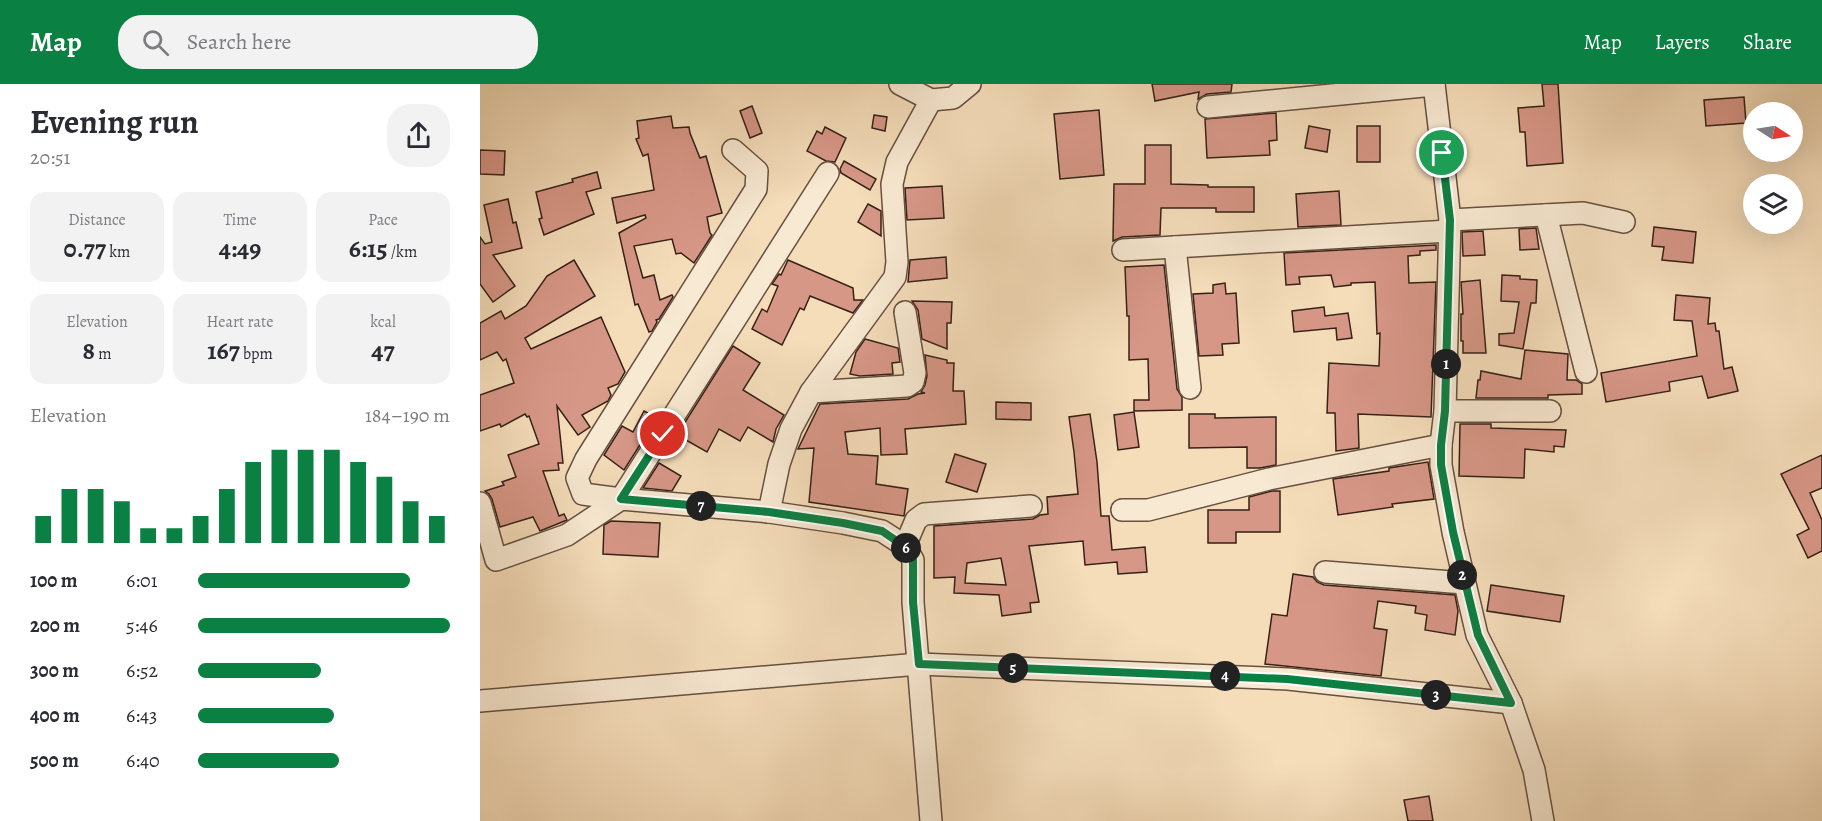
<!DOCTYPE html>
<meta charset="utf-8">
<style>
:root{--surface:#fff;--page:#f2f2f3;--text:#2b2b33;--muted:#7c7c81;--accent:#0b8043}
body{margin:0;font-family:Alegreya,serif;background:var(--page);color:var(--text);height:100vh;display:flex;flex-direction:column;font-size:22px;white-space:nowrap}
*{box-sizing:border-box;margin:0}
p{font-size:20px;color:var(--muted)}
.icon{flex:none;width:33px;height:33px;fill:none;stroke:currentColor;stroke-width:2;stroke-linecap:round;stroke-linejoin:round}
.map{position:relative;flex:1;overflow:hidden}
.details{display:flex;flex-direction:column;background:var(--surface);width:480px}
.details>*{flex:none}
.needle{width:39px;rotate:102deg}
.fabs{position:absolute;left:1263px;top:18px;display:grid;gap:12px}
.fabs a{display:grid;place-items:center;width:60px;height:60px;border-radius:50%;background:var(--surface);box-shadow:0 6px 24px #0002;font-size:30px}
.pin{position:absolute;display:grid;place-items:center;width:51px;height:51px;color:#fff;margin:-26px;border:3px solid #fff;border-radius:50%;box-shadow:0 2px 6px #0007}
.km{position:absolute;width:30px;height:30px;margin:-15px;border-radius:50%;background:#222;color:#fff;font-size:16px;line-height:30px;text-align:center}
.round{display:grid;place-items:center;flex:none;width:63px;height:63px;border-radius:24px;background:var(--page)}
.headline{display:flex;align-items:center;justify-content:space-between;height:102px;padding:0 30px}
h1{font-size:33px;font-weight:700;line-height:45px}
.figures{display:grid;grid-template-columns:repeat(3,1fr);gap:9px;height:102px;padding:6px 30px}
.figures div{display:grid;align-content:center;border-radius:15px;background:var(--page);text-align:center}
.figures b{font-size:26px;font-weight:700}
.figures small{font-size:16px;font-weight:400}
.figures p{font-size:16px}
.chart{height:168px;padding:12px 30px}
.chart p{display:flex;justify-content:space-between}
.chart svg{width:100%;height:108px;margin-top:6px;stroke:var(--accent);stroke-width:6}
ul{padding:0 30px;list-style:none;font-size:20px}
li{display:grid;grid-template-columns:96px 72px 1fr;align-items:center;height:45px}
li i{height:15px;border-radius:8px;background:var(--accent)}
header{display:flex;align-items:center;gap:36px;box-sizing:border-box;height:84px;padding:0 30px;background:var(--accent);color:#fff}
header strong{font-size:28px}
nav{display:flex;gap:33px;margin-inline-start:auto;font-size:21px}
.search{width:420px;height:54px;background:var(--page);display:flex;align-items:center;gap:15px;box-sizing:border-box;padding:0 21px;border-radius:24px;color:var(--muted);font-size:22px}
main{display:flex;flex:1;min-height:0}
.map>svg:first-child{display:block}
</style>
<header>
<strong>Map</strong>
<div class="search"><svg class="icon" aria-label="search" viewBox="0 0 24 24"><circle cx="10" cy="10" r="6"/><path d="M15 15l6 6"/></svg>Search here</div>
<nav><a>Map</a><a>Layers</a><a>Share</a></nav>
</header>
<main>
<section class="details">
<div class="headline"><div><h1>Evening run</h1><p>20:51</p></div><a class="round"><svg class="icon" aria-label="share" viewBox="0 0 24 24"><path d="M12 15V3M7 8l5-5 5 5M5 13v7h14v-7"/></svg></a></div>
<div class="figures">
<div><p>Distance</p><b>0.77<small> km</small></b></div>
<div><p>Time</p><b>4:49</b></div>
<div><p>Pace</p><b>6:15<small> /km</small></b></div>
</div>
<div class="figures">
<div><p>Elevation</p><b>8<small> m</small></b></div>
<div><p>Heart rate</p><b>167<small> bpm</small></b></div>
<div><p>kcal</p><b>47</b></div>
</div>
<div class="chart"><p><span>Elevation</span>184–190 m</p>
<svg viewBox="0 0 160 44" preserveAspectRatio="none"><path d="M5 44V33M15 44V22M25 44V22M35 44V27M45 44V38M55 44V38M65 44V33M75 44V22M85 44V11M95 44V6M105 44V6M115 44V6M125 44V11M135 44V17M145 44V27M155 44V33"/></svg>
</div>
<ul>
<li><b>100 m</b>6:01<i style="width:84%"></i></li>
<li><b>200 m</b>5:46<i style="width:100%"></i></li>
<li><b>300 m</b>6:52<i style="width:49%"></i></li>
<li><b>400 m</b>6:43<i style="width:54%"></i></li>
<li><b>500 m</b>6:40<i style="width:56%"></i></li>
</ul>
</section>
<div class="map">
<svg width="1342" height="737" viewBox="0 0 1342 737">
<rect width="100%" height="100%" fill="#f5ddba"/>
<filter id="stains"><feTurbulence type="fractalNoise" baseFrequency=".00333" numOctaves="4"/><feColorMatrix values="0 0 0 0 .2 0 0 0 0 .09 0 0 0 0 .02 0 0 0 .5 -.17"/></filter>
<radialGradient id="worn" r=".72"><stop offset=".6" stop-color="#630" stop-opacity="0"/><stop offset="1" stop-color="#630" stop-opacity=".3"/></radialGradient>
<g fill="#d79787" stroke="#362117" stroke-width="1.5" fill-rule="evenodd">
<polygon points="672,0 752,0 751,8 727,10 718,15 719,8 675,17"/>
<polygon points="1062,0 1078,0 1083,79 1047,82 1045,48 1040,48 1038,24 1064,22"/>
<polygon points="1264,13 1266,39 1226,42 1224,16"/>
<polygon points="272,22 282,49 270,54 260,27"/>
<polygon points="619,26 624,91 580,95 574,30"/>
<polygon points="796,29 797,56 789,57 790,71 727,74 725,35"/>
<polygon points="394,31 407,33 405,47 392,44"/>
<polygon points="191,32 193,44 209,43 210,49 220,74 226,72 242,129 227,133 230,149 232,151 214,179 201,169 196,170 192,155 154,162 163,194 174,191 180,216 192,211 193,213 179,235 176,236 177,238 172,247 169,248 158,220 155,221 139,149 166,134 165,131 137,139 132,114 174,106 168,70 163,72 156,55 159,54 157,37"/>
<polygon points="829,42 850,46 847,68 825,64"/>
<rect x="877" y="42" width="23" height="36"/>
<polygon points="345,43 366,54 355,78 346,77 327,67 337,47 342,50"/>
<polygon points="665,61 691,61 691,100 728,101 728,103 774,103 774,128 736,128 736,124 681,124 680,151 642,153 633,157 634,100 665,100"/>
<polygon points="0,66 25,67 24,91 0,90"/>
<polygon points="364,77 396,95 390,106 361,89 360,85"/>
<polygon points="117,88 121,104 106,108 114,130 64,151 59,135 62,134 56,108 93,98 92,95"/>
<polygon points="462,102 464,134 427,136 425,104"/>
<polygon points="859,107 861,141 818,143 816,110"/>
<polygon points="28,115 33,139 36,138 42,164 13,171 35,202 13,218 0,200 0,153 5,160 12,158 4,121"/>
<polygon points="388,120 401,127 401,152 378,138"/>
<polygon points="1174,143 1216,148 1213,179 1182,176 1184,163 1172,162"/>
<polygon points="1056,144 1059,165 1040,166 1039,145"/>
<polygon points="1003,147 1005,171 983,172 982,148"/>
<polygon points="956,161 956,166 940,167 940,171 928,172 929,199 956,198 951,333 878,330 879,364 856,367 855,329 847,329 849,279 899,282 900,249 897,250 895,198 871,199 871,201 854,203 851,191 819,193 820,200 806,201 804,169"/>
<polygon points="466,173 467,194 428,198 430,176"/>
<polygon points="94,176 115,212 45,254 51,265 121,233 145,288 138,300 128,304 131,311 128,317 102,331 110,343 98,351 77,322 83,379 78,379 79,386 63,387 79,432 84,430 87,436 60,447 53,433 20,443 12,415 9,410 5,407 24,401 22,398 36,393 28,371 59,360 49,332 47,333 45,330 21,343 20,340 0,347 0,311 34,299 26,275 23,277 17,268 0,276 0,239 21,227 25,235 46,222 67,192"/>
<polygon points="308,176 373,204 374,216 383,216 373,229 330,212 324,226 320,224 302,261 272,245 282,225 287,228 298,202 292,200 299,190 301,191"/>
<polygon points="684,181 697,305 702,313 702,326 654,327 654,316 669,316 668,275 649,276 649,232 647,232 645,183"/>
<polygon points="1022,191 1040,192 1040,195 1057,196 1056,219 1051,219 1043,265 1019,261 1019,250 1034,249 1039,218 1021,217"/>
<polygon points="1000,196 1006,269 983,269 983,257 981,257 981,230 983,230 981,198"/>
<polygon points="745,199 746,210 756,209 759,259 742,260 743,271 719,272 713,210 733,209 733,201"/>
<polygon points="1196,211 1230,214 1228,240 1235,239 1236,247 1239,247 1244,285 1252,283 1258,307 1228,314 1222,292 1189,298 1190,307 1126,318 1121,289 1217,272 1212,237 1194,236"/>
<polygon points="432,217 472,218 471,239 467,239 467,265 442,255 438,226"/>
<polygon points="844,223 845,232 868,229 872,254 857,256 856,244 814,248 812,227"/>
<polygon points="385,255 418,264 420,278 412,279 413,290 380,292 370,290 376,268"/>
<polygon points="253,262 280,279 263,306 304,331 296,345 293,358 268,343 260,357 239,345 227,368 197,351"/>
<polygon points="1045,266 1088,270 1087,296 1096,296 1102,300 1102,310 1068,311 1068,314 996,314 998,296 1000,296 1001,287 1041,295"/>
<polygon points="445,271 467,276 467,279 474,279 473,307 484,307 486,340 425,345 427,370 401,371 400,344 365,348 368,370 398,372 396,400 428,405 424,432 329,418 334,364 318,365 340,320 428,315 438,310 445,309 441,308 445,301 447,292"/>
<polygon points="516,318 551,319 551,336 516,335"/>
<polygon points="164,327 177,334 144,386 124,371 142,342 153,348"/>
<polygon points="654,328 659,363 638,366 634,331"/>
<path d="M610,330l7,48 4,54h8l3,34 33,-3 2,25 -29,2 -1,-12 -32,3 -2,-24 -54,5 10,56 -9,1 1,9 -29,4 -3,-21 -45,-2 1,-16 -21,1v-52l99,-7 7,-4 8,-1 -1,-17 31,-3 -4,-42 -5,-35zM521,474l5,27 -41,-2 2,-20z"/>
<polygon points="709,330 735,330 735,334 796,333 796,381 780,384 767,384 767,363 709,364"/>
<polygon points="980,340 1011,340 1011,344 1086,346 1084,363 1074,362 1074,368 1045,365 1044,394 979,392"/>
<polygon points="475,370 506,380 497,408 466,398"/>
<polygon points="1342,371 1342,404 1330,409 1342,436 1342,467 1328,474 1317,451 1329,445 1301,390"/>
<polygon points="948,378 954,415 912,420 913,423 858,431 853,395 909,387 909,384"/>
<polygon points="179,379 201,392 192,407 163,404"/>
<polygon points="792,407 800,407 800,448 756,448 756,459 728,459 728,426 769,426 769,413"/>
<polygon points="131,437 180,439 178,473 123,470 124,441"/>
<polygon points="813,490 833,493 837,498 844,501 975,511 978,527 975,551 945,546 947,531 935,529 936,522 898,517 894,544 907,546 901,592 785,580 792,530 807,532"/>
<polygon points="1011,501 1084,512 1080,538 1007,527"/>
<polygon points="949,712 953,737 928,737 924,716"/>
</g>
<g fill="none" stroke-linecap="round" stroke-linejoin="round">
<defs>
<g id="minor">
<polyline points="420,0 451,16 473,14 490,0"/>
<polyline points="954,0 970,136 965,327 961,361 961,381 973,448 997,551 1031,619 1054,686 1063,737"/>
<polyline points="728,23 954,1"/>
<polyline points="253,66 277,87 276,105 106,375 97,394 103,410 141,415 348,89"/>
<polyline points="1066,131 1106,288"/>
<polyline points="970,136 1103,129 1144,138"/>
<polyline points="695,163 710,304"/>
<polyline points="643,166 969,147"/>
<polyline points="331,308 427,302 433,298 435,289 425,228"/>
<polyline points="965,327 1070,327"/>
<polyline points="0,419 16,476 87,451 141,415 289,428 363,439 402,447 425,462 433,476 433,518 451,737"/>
<polyline points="642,426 668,426 789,395 961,361"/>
<polyline points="289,428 299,380 311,345 331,308 415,193 417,178 412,100 417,78 451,16"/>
<polyline points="425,462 436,436 444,430 551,422"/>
<polyline points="845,488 984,499"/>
<polyline points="0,617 439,580 808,595 1031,619"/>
</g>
</defs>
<use href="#minor" stroke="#665040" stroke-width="24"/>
<use href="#minor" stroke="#f8e9d2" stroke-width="21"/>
</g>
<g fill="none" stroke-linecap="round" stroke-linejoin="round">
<defs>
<polyline id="route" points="183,350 141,415 289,428 363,439 402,447 424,462 433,476 433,518 439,580 807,595 1031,619 998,551 973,448 961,381 961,361 965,327 970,136 962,69"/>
</defs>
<use href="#route" stroke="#fff" stroke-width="12"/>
<use href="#route" stroke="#0b8043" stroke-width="8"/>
</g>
<rect width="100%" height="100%" filter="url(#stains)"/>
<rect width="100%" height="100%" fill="url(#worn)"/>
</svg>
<div class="fabs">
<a><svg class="needle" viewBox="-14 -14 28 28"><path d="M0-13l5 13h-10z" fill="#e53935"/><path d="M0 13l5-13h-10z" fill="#7c7c81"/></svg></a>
<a><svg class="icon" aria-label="layers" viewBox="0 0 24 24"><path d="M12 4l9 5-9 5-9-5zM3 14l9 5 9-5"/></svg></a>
</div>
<div class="pin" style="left:962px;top:69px;background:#1e9e55"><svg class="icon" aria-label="arrive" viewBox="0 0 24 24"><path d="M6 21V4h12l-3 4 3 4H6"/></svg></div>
<div class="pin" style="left:183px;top:350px;background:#d93025"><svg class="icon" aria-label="check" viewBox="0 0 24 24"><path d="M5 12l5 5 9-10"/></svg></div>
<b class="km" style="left:966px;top:280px">1</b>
<b class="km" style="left:982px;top:491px">2</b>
<b class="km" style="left:956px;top:611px">3</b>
<b class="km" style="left:745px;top:592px">4</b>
<b class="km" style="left:533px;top:584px">5</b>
<b class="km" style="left:426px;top:464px">6</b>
<b class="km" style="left:221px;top:422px">7</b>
</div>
</main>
